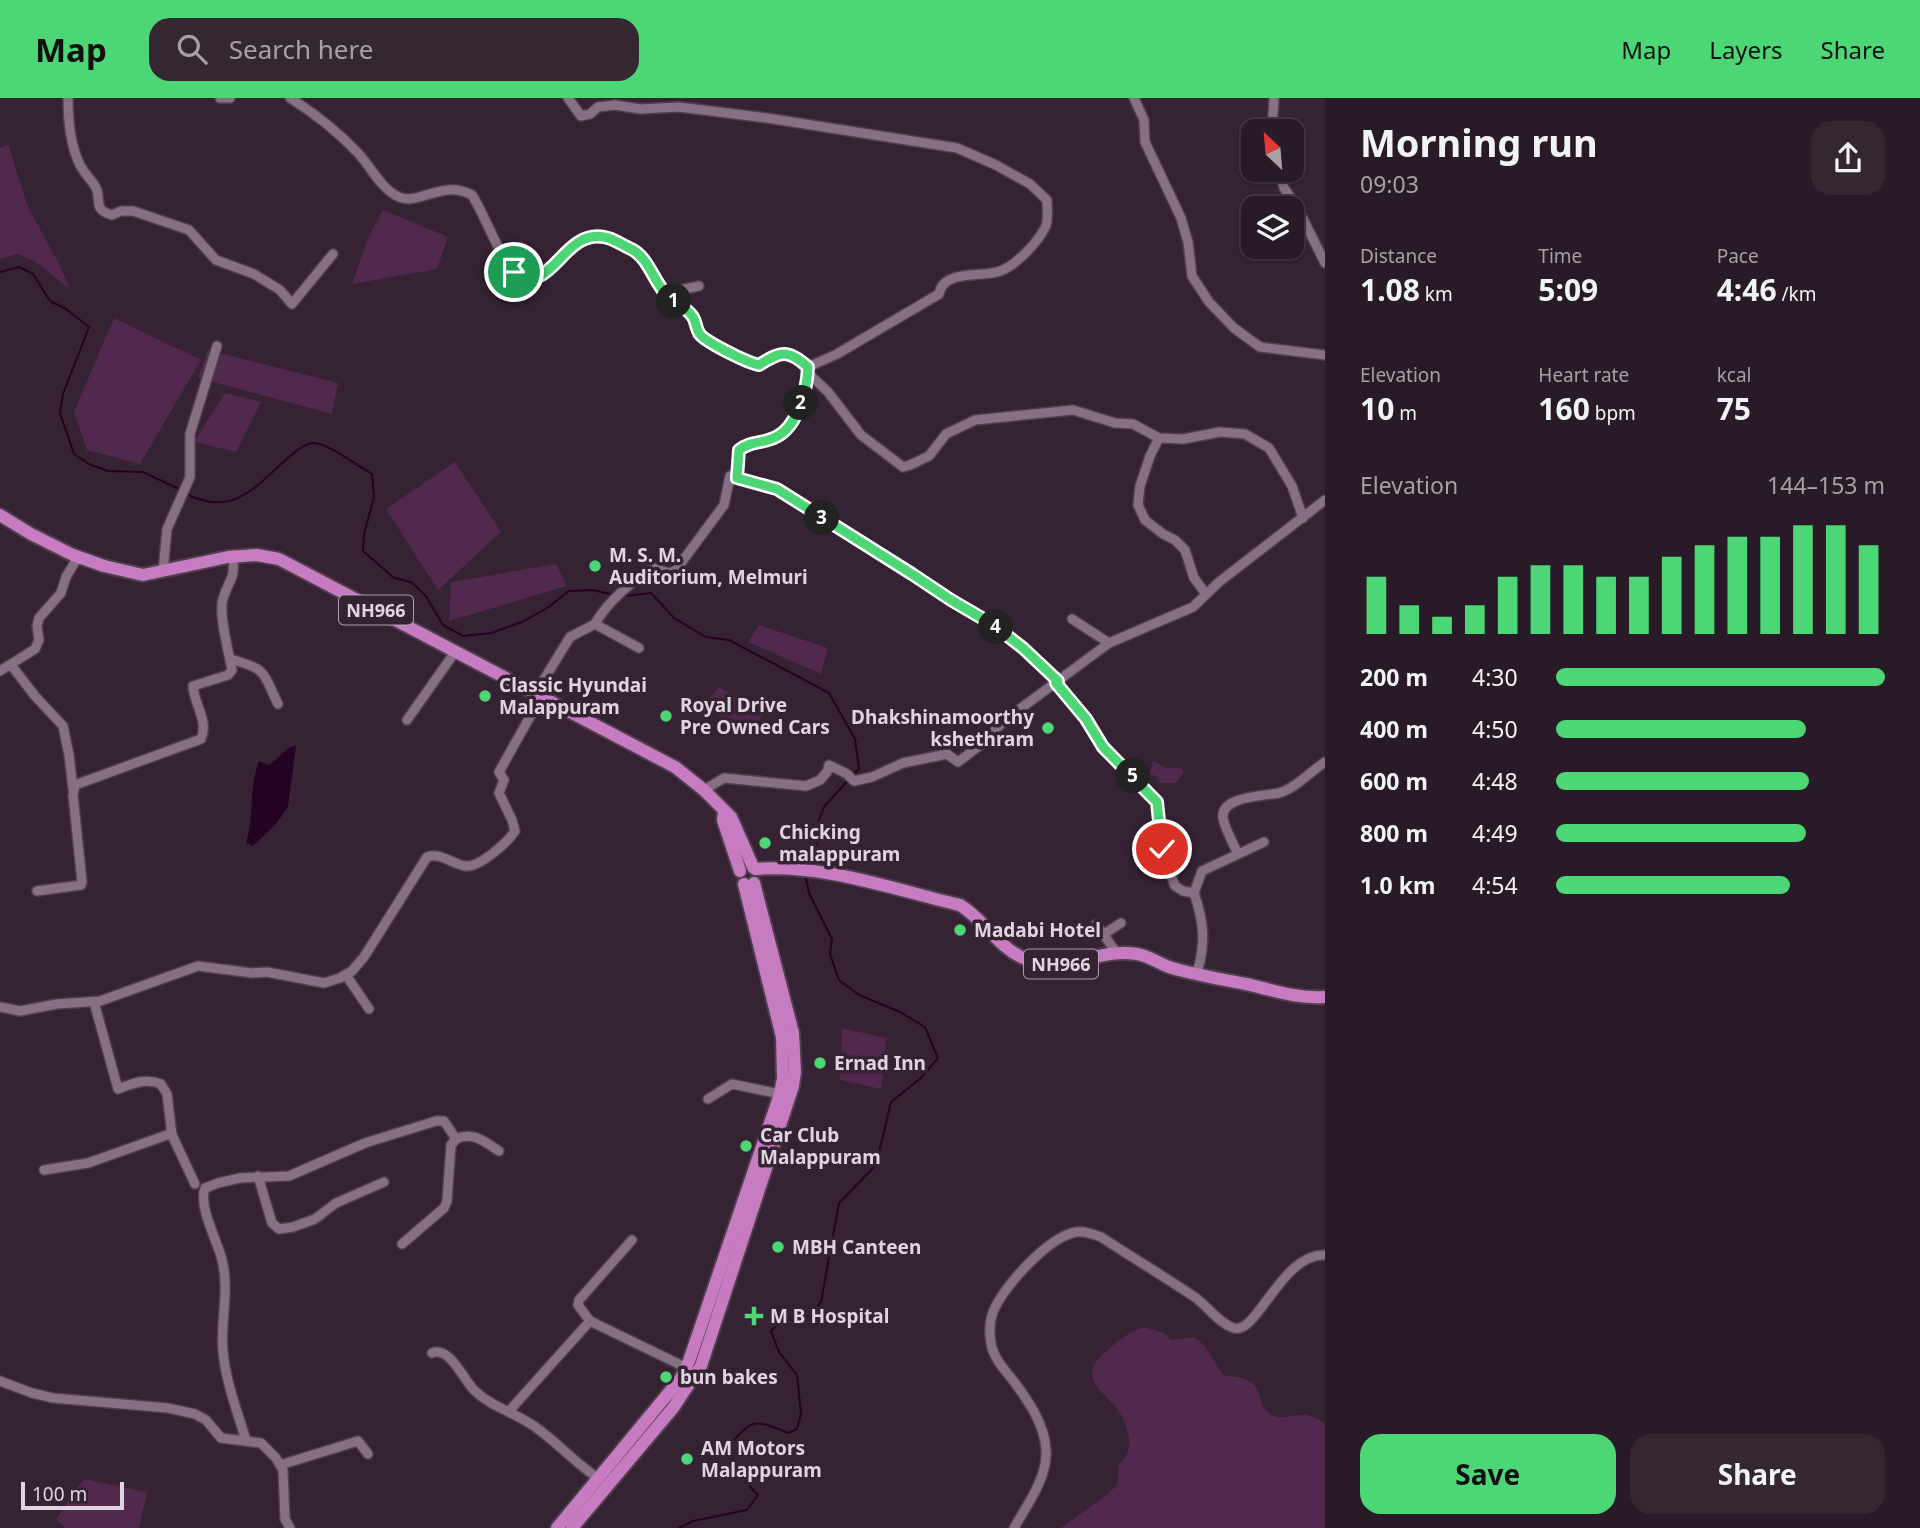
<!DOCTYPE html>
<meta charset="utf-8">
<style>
:root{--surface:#281a26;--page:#342732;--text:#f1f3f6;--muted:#a5a1a7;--line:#443843;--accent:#4dd676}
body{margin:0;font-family:"Noto Sans",sans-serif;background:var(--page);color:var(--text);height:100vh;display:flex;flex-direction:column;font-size:26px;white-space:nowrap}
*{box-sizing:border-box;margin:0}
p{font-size:23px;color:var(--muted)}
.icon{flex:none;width:38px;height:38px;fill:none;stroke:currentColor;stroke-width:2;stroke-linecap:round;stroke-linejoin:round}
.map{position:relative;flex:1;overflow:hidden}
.panel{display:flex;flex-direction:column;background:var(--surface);width:595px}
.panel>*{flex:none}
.needle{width:46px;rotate:334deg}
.fabs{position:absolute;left:1241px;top:21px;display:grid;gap:14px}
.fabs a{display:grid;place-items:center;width:63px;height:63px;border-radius:14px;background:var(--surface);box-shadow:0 2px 5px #0004,0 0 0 2px var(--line);font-size:35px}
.scale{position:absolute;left:21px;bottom:18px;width:103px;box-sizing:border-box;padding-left:7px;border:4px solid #e0d4de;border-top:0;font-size:19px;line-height:24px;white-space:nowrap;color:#e0d4de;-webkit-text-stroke:5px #352233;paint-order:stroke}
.pin{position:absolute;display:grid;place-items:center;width:60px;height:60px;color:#fff;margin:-30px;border:4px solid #fff;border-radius:50%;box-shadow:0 2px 7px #0007}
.km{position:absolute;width:35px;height:35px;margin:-18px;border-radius:50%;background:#222;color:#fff;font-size:19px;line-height:35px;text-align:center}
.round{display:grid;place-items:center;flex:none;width:74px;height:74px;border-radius:21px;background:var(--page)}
.summary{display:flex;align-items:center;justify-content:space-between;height:119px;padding:0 35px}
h1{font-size:38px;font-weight:700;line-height:52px}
.figures{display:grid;grid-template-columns:repeat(3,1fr);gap:10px;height:119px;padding:7px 35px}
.figures div{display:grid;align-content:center}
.figures b{font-size:30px;font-weight:700}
.figures small{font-size:19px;font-weight:400}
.figures p{font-size:19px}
.chart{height:196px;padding:14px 35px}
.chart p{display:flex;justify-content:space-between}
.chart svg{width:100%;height:126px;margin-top:7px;stroke:var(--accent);stroke-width:6}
.primary-button{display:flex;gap:14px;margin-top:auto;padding:14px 35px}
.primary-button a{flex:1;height:80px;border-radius:21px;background:var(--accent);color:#111;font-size:28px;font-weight:700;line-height:80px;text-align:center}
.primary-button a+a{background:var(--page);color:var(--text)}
ul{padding:0 35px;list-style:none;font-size:23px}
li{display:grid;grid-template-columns:112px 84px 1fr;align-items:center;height:52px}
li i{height:18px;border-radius:9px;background:var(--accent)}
header{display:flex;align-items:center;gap:42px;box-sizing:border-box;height:98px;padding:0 35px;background:var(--accent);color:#111}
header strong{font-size:33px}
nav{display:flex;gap:38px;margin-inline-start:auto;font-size:24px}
.search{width:490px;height:63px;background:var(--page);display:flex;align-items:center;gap:18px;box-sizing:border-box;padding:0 24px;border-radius:21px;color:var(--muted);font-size:26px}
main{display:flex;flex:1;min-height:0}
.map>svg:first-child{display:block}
</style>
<header>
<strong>Map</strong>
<div class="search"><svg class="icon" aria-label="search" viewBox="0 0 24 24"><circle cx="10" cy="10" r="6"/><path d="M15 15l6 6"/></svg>Search here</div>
<nav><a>Map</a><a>Layers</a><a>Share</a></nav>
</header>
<main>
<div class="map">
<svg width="1325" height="1430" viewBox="0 0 1325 1430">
<rect width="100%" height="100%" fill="#352233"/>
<g fill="#51284e">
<polygon points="8,46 28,109 58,164 70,191 36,164 18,156 0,161 0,50"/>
<polygon points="383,112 448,139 437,171 352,186 369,138"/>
<polygon points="114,220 201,262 140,366 87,352 74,314"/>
<polygon points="208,252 338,285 332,316 198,280"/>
<polygon points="225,295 261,304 236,354 194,344"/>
<polygon points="455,364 501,434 438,492 386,411"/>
<polygon points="556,466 567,488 449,523 451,484"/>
<polygon points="759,527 828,550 821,576 748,544"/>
<polygon points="719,589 764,614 753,635 701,610"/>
<polygon points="1153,663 1167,670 1181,670 1184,674 1176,685 1160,685 1158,679 1150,676"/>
<polygon points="842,930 886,940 881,991 840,982"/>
<path d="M1144,1229l20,6 7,7 23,-3c16,10 19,26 31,39 46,1 27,28 47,39 17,9 30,-11 53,9v104h-264l48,-35 8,-8 2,-21c18,-16 9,-41 -4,-58 -9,-11 -29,-23 -21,-40 2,-6 9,-12 14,-16 11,-11 22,-18 36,-23z"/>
<polygon points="84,1381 147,1394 139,1430 66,1430 56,1421"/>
</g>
<path fill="#240322" d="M296,647l-8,62 -13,18 -22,21 -7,-3c9,-28 2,-53 13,-82l9,4c12,-6 15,-16 28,-20z"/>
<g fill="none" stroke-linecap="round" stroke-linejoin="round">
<g stroke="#240322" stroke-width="2">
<polyline points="0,174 19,169 33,176 50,203 66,211 89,229 63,296 60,315 74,356 89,366 108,373 143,374 179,391"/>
<path d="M187,396c50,26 73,-14 108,-42 5,-4 12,-9 19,-9 16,1 43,23 58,31l2,23 -10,37 -1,17 31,27 17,4 15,14 17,29 20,11 28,-3 31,-11 25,-14 22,-17 23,-1 19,4"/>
<polyline points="624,498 651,495 674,520 706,539 729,542 829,595 855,641 859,671 853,677"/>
<polyline points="809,768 816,752 818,724 824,709 849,681"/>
<path d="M679,1430l14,-7 54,-11 11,-15c-14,-14 -26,-29 -28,-50 23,-28 26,-25 58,-12l9,-4 4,-15 -4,-39 -18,-23 -8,-21 9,-9 30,-7 11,-13 18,-99 37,-38 15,-63 30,-24 17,-20 -13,-31 -25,-15 -41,-17 -20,-15 -9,-26 2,-15 -23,-46 -4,-19"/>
</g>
<defs>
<g id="minor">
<path d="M68,0c0,22 2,45 11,65 4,9 11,15 16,23 8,13 -4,23 17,29l9,-4h12l56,19 27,30 38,14 26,16 12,14 41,-50"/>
<polyline points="220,0 230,0"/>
<path d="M290,0c24,15 49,35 68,55 13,14 23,36 41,44 19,9 44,-18 73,-2 13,20 28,64 44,79 26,22 48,-31 74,-37 11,-3 21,3 30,7 5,2 11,4 15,6 15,11 19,31 30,44 7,8 18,13 25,20 6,6 5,13 9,19 5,9 49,30 60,32 22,-14 30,-16 49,2l29,-13 102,-60c4,-24 40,-17 58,-22 17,-4 40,-29 48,-44 4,-7 2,-20 2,-28l-17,-16 -34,-19 -39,-17 -190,-30 -88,-11 -39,2 -25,-4 -17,2 -8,7 -9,2 -13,-18"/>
<polyline points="1134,0 1144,22 1145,44 1181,120 1188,144 1192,178 1209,204 1234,230 1260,249 1325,257"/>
<polyline points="1272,33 1274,0"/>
<polyline points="1279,72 1284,90 1297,109 1325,165"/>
<polyline points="665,195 699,188"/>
<polyline points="808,275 828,294 861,337 903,369 910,367 929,358 946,336 975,322 1073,312 1115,325 1133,326 1159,340 1183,341 1220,334 1245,336 1269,350 1292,388 1303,420"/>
<polyline points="1159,340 1150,358 1140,388 1138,407 1145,422 1163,436 1175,442 1185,452 1194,480 1206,496"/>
<path d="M737,380l2,-28c12,-9 19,-6 32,-11 24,-8 36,-44 37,-67"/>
<polyline points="163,473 167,431 190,379 190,336 217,248"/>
<polyline points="1072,521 1109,545"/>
<path d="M595,526c12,-22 38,-44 59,-56l14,5 7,-2 49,-66 6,-29 47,13 135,85 39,26 41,24 31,24 35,33"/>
<path d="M230,561c37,10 32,12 48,45"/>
<polyline points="11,567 35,598 63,628 69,657 73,691"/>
<polyline points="0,573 35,551 39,542 37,528 39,520 61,495 66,479 78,459"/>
<polyline points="1056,585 1086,621 1103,649 1157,704 1162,752 1175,788 1183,793 1194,795 1202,773 1264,744"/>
<polyline points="535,596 570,539 595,526 639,550"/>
<polyline points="407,622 455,554"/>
<polyline points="704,692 724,680 806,688 820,682 827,674 829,667 847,676 854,683 872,679 903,665 947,656 958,664 979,648 1005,622 1109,545 1193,509 1219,484 1325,402"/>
<path d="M1238,756c-5,-11 -13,-25 -15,-36 -3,-22 42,-22 56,-25 17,-5 32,-22 46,-31"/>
<path d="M37,793l44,-6 1,-3 -9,-87 2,-10 126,-46c8,-19 -7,-34 -8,-53l35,-11 4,-5c-3,-17 -14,-57 -9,-71 6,-21 12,-17 10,-42"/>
<path d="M1194,795c10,29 12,50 3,80"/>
<polyline points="1096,826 1116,854"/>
<polyline points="1104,836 1121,825"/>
<polyline points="346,877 369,911"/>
<path d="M94,904l24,87c16,-6 27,-11 43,-5l6,10 5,41"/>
<path d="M0,909l20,4 37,-7 43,-3 98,-35 54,7 15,-1 57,11 16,-5 12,-7 12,-14 63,-100c13,-5 25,7 38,9 14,2 42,-23 50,-35l-3,-11 -13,-27 5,-13 -5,-8 42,-75"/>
<polyline points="708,1001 732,986 780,996"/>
<polyline points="44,1072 88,1065 167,1037 172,1037 195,1086"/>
<polyline points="258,1078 272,1125 279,1131 293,1129 315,1121 336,1105 384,1084"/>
<polyline points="632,1142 579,1202 578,1207 590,1223 687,1270"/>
<polyline points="402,1146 444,1110 447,1103 451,1047 456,1041"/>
<path d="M432,1255c18,-7 31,26 42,37 17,17 40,22 60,36 23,16 41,37 64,52"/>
<polyline points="0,1283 32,1295 53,1300 168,1310 195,1316 206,1322 221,1340 261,1345 276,1360 283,1372 285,1421 290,1430"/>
<polyline points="509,1313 590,1223"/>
<path d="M246,1342c-9,-29 -20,-58 -23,-88 -3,-31 7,-61 -1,-92 -4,-18 -24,-53 -17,-72l13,-5 22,-5 49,-2 76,-33 71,-22h8l12,18c17,-8 29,3 43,12"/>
<polyline points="280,1367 358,1343 368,1356"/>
<path d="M1014,1430c13,-23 34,-51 32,-78 -1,-26 -19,-51 -34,-71 -9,-11 -19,-22 -21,-36 -2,-11 -2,-20 2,-31 10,-25 55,-75 83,-80 9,-1 17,2 25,5 32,21 64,40 95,61 12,9 24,26 38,30 23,7 48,-75 91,-73"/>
</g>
<g id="highway">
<polyline points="0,417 31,436 73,457 104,468 143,477 228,459 257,457 279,461 675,669 704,692 731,719 753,769"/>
<polyline points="724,714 723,722 740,773"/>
<path d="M755,771c65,-6 141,21 205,36 23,14 37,40 61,52 38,20 77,-10 116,-3 12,2 23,10 35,14 24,7 49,11 74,16 27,6 51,15 79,13"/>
<polyline points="557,1430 681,1280 689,1263 780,996 783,980 782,939 744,786"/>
<polyline points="572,1430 673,1310 701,1268 793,988 795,974 793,935 754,785"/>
</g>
</defs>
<use href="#minor" stroke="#4f3f4e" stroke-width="12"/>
<use href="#highway" stroke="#4f3f4e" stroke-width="16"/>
<use href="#minor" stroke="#867084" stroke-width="9"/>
<use href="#highway" stroke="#c77cc1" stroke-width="12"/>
</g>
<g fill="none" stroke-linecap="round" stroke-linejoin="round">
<defs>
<path id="route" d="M514,174c37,27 48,-43 90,-35 8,1 17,7 25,11 19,8 23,30 36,45 7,9 22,14 28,24 3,5 3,11 6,16 4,8 49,30 60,32 22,-14 29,-16 49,2 -1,24 -11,64 -37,72 -13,5 -20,2 -32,11l-2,28 40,11 135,85 39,26 41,24 31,24 35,33 -2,2 30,36 17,28 54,55 5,47"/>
</defs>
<use href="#route" stroke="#fff" stroke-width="14"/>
<use href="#route" stroke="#4dd676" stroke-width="9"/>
</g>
<g fill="#4dd676" stroke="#352233" stroke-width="2.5">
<circle cx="595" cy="468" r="7"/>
<circle cx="485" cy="598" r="7"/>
<circle cx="666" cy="618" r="7"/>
<circle cx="1048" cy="630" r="7"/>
<circle cx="765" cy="745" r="7"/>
<circle cx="960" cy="832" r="7"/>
<circle cx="820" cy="965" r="7"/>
<circle cx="746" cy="1048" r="7"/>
<circle cx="778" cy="1149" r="7"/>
<path d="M750.5 1207.5h7v7h7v7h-7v7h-7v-7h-7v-7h7z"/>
<circle cx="666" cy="1279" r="7"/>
<circle cx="687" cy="1361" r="7"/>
</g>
<g text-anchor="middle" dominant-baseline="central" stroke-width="7" stroke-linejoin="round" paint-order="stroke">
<g fill="#352233" stroke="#ad9fab" stroke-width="2">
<rect x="339" y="497.5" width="74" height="29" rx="5"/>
<rect x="1024" y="851.5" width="74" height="29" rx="5"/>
</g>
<g font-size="18" font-weight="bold" fill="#e0d4de">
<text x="376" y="512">NH966</text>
<text x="1061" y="866">NH966</text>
</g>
<g font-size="19" font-weight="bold" fill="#e0d4de" stroke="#352233" text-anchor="start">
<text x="609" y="457">M. S. M.<tspan x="609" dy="22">Auditorium, Melmuri</tspan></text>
<text x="499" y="587">Classic Hyundai<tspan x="499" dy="22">Malappuram</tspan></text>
<text x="680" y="607">Royal Drive<tspan x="680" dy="22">Pre Owned Cars</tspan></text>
<text x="1034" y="619" text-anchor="end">Dhakshinamoorthy<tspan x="1034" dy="22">kshethram</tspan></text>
<text x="779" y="734">Chicking<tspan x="779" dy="22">malappuram</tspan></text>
<text x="974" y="832">Madabi Hotel</text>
<text x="834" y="965">Ernad Inn</text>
<text x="760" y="1037">Car Club<tspan x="760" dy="22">Malappuram</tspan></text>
<text x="792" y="1149">MBH Canteen</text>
<text x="770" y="1218">M B Hospital</text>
<text x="680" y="1279">bun bakes</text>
<text x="701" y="1350">AM Motors<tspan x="701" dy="22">Malappuram</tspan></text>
</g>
</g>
</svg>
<div class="fabs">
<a><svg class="needle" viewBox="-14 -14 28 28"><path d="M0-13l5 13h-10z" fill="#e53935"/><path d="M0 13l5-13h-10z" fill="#a5a1a7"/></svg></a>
<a><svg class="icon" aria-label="layers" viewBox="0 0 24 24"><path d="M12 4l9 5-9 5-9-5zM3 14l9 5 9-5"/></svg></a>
</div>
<div class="scale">100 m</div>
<div class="pin" style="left:514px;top:174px;background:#1e9e55"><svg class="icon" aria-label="arrive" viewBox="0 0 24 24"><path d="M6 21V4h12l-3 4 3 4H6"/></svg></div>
<div class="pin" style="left:1162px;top:751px;background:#d93025"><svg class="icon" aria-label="check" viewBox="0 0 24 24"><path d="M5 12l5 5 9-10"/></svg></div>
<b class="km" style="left:674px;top:203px">1</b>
<b class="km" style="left:801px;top:305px">2</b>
<b class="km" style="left:822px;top:420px">3</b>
<b class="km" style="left:996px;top:529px">4</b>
<b class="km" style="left:1133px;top:678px">5</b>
</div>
<section class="panel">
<div class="summary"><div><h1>Morning run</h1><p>09:03</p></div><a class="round"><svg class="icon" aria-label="share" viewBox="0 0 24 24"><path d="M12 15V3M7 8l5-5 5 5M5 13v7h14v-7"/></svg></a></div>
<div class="figures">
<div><p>Distance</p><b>1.08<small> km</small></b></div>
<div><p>Time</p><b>5:09</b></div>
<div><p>Pace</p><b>4:46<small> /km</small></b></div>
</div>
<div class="figures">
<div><p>Elevation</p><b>10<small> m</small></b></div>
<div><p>Heart rate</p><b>160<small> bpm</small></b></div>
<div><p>kcal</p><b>75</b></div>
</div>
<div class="chart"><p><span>Elevation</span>144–153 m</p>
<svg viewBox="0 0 160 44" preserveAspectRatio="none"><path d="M5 44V24M15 44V34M25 44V38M35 44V34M45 44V24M55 44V20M65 44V20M75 44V24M85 44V24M95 44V17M105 44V13M115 44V10M125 44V10M135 44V6M145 44V6M155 44V13"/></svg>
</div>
<ul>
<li><b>200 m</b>4:30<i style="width:100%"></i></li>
<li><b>400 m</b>4:50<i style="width:76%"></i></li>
<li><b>600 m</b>4:48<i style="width:77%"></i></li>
<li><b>800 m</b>4:49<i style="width:76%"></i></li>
<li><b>1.0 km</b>4:54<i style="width:71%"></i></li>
</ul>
<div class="primary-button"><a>Save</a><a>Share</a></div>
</section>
</main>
